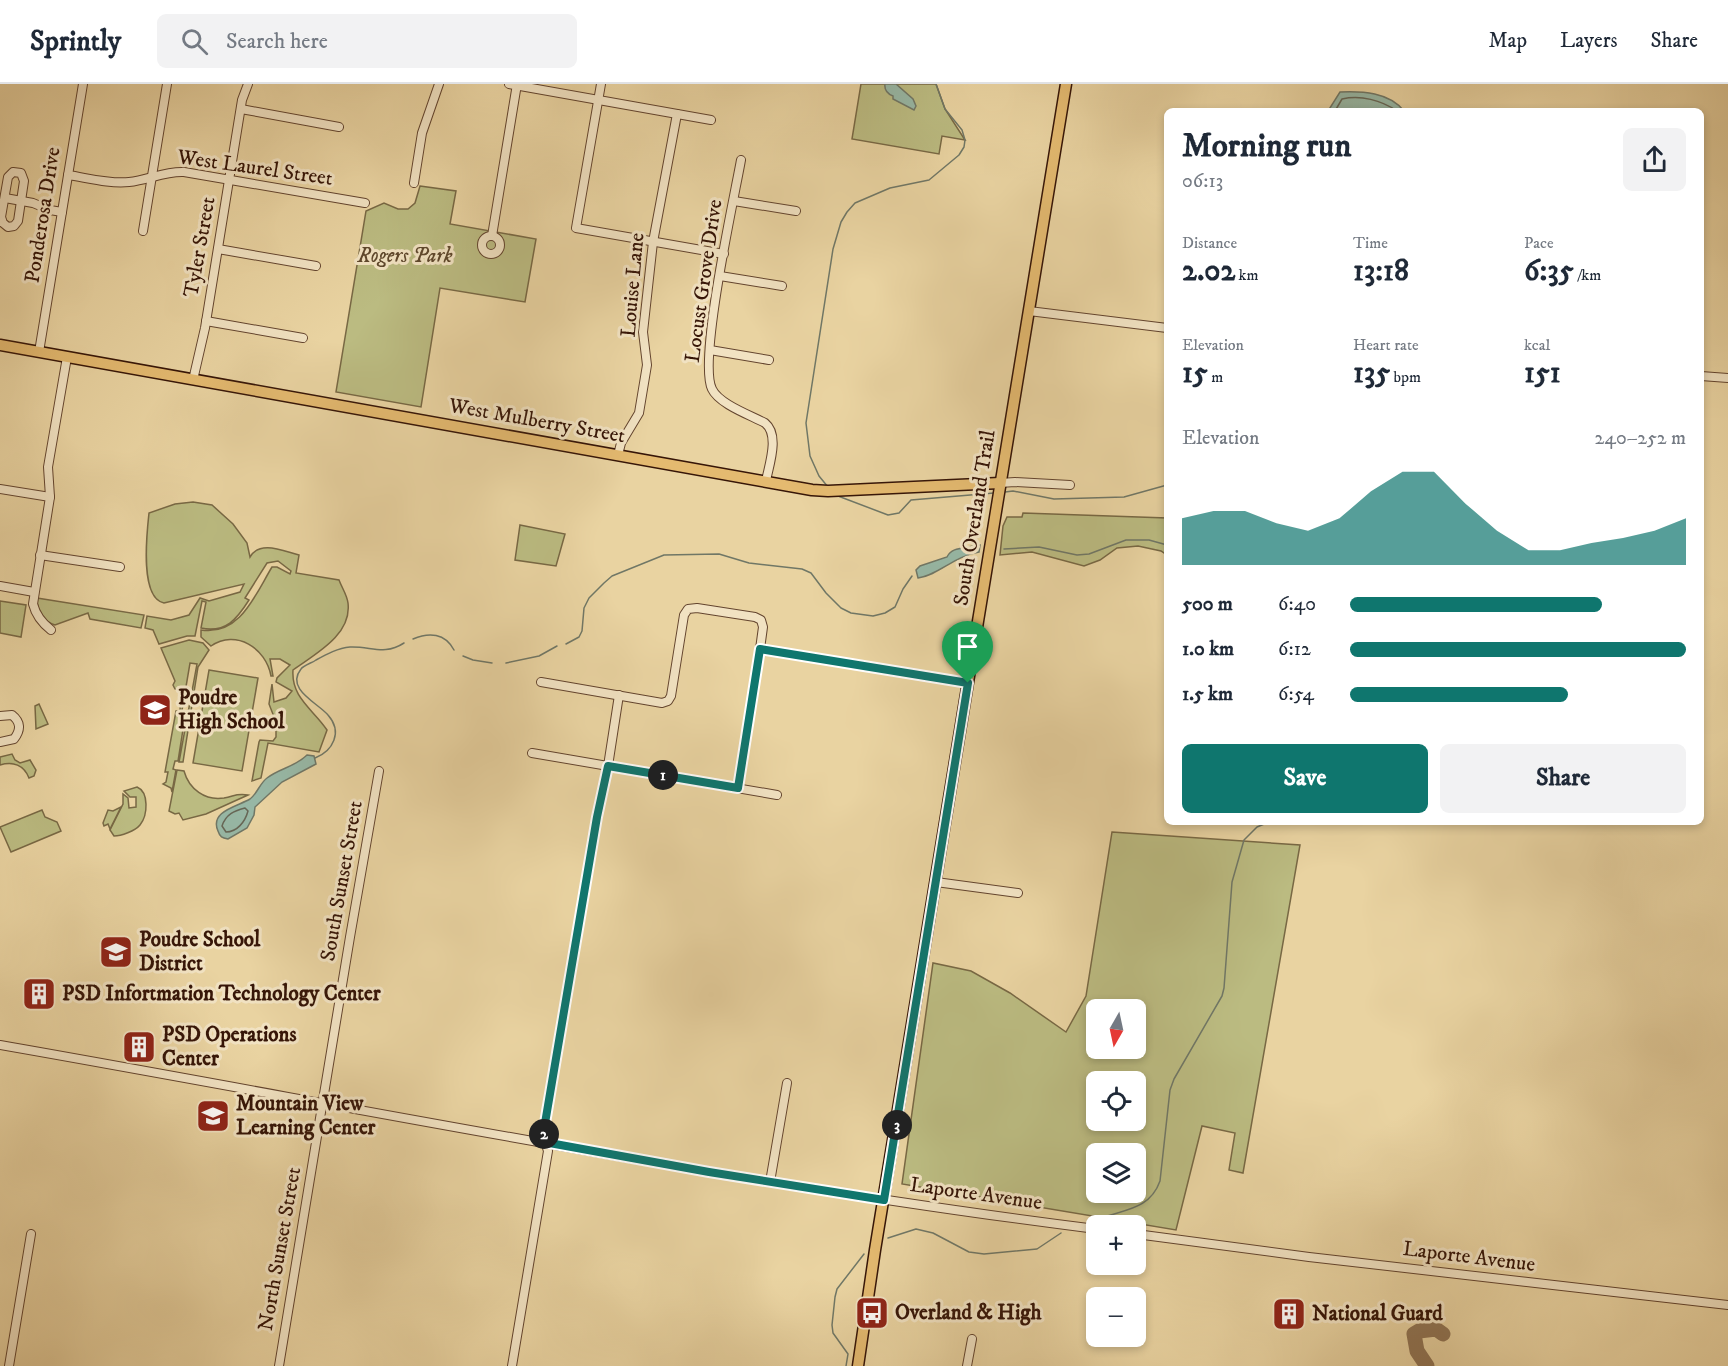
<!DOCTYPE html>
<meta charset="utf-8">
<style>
:root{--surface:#fff;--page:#f2f2f3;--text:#1f2937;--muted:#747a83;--line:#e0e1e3;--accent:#0f766e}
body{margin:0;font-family:"IM FELL DW Pica",serif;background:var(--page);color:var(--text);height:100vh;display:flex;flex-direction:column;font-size:22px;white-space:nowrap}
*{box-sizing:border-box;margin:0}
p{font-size:20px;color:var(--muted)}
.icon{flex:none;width:33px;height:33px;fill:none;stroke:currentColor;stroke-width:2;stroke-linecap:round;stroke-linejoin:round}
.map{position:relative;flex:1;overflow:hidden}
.drawer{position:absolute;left:1164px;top:24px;width:540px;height:717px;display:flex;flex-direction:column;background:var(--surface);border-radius:9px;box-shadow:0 3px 9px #0003}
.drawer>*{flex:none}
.needle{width:39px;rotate:189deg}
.controls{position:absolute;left:1086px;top:915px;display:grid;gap:12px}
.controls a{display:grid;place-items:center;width:60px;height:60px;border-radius:9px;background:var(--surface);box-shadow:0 3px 9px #0003;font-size:30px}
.pin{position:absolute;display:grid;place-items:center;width:51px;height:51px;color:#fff;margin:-62px -26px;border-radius:50% 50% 50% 0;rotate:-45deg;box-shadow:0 0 6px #0007}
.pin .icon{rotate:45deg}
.km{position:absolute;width:30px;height:30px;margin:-15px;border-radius:50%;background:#222;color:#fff;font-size:16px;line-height:30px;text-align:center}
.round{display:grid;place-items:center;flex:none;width:63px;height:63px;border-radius:9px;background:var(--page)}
.head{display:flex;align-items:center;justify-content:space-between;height:102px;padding:0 18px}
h1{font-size:33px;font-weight:700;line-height:45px}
.stats{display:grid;grid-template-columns:repeat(3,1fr);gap:9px;height:102px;padding:6px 18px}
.stats div{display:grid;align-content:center}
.stats b{font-size:30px;font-weight:700}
.stats small{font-size:16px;font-weight:400}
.stats p{font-size:16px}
.chart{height:168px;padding:12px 18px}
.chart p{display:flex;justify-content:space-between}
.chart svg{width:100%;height:108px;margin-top:6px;fill:var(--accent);opacity:.7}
.button{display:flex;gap:12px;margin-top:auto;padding:12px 18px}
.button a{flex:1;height:69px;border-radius:9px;background:var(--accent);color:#fff;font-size:24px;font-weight:700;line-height:69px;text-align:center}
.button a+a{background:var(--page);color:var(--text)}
ul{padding:0 18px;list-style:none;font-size:20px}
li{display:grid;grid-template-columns:96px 72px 1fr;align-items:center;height:45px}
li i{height:15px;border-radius:8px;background:var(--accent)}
header{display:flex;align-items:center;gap:36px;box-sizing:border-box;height:84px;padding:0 30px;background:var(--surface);border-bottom:2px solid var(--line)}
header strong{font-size:28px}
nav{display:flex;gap:33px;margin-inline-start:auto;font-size:21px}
.search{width:420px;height:54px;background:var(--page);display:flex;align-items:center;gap:15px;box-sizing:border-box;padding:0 21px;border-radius:9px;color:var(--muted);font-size:22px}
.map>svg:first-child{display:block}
</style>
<header>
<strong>Sprintly</strong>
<div class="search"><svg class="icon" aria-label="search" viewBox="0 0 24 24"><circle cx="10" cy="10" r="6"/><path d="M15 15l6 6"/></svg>Search here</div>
<nav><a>Map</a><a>Layers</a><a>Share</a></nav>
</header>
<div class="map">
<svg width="1728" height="1282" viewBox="0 0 1728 1282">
<rect width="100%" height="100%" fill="#e9d3a1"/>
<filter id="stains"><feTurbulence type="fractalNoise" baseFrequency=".00333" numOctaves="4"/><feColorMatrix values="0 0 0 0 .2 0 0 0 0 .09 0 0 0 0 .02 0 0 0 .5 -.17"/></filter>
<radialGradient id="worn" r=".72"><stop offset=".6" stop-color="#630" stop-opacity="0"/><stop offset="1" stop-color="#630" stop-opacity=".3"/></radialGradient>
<g fill="#bbbb81" stroke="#786844" stroke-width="1.5" fill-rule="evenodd">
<polygon points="861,0 936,0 945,25 965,56 942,52 939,70 852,55"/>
<polygon points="420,102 456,107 450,140 536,155 525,218 440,204 421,323 336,308 366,127 384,119 398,125 408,125 415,119"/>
<path d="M193,418l19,3 21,19 14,19 3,14c10,-17 33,-6 49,-2l-3,18 43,7c3,8 8,15 9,23 4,32 -33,51 -55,67 -2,28 20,39 34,60l-8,22 -51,-9 -7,35 -9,3 7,-39 1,-2 13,1 3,-4v-15l-7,-18 3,-20 2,18 12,-4 6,-7 -16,-9 1,-4 13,-13 -10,-6h-10l3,17h-2c-5,-28 -35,-47 -60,-30l-10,-9v-7c39,6 54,-35 71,-63h5l13,7 1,-3 -13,-10 -11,2 -22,35 4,2c-12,19 -23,33 -48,28l5,-26 -4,-1 -7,35h-8l-28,8 -6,-14 -8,-2 2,-12 24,4 18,-5 11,-17 9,3 31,-9 4,-8 -80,19c-25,-5 -17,-71 -15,-90l26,-9z"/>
<polygon points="1023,429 1167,434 1167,471 1161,467 1138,462 1117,464 1100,476 1084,482 1032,468 1000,471 1003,442 1007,433 1022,433"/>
<polygon points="520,441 565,450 556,482 515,476"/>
<path d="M37,514l107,17 -3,13 -51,-9 -2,-6 -33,12c-12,-4 -18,-14 -18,-27z"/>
<polygon points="0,517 26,521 21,553 0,549"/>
<polygon points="189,556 203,559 209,566 198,583 183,678 179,678 197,580 190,579 180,638 184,639 178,677 175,677 173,685 176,686 172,708 171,704 163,700 166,698 168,688 165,688 176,627 180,627 181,607 175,605 173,601 175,597 161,564"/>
<polygon points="209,586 258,594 242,687 193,679"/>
<polygon points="39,620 48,640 36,645 35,622"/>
<path d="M12,670l3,6 5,3 10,-3 6,10 -2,6 -5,2c-5,-13 -16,-17 -29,-13v-8z"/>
<path d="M177,686l7,1c5,18 21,30 40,27 11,-2 12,-5 24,-3l-42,19 -23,6 -4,-7 -4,1 -6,-3z"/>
<path d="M137,703c12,5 11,28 3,38 -5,6 -19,11 -26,11l-4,-6 13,-26v-10l5,4 1,10 7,-1v-10h-6l-6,-6z"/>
<polygon points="121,723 110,745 108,740 104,742 103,739 108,726 113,727"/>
<polygon points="42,726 45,733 57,738 61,747 11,768 0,743"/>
<path d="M1112,748l188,13 -57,328 -14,-3 6,-37 -33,-7 -26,104 -274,-46 31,-221 38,8 39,22 56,39 20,-36zM1096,926h40v38h-40zM1096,998h40v38h-40zM1096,1070h40v38h-40z"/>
</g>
<g fill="#97b8a6" stroke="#707766" stroke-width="1.5">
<path d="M885,0h11l17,15 3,7 -2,4 -21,-11v-3c-5,-2 -9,-5 -8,-12z"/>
<path d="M1340,8c22,-1 49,0 64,19h-76z"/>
<path d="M977,461h3l-1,7c-25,4 -40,23 -61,26l-2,-8 4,-4 27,-9c5,-11 19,-8 30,-12z"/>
<path d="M307,671l7,1 2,8 -34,18 -27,25 -1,8 -7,13 -19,11c-6,-1 -8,-2 -10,-8 -9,-20 21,-25 32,-32 7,-5 10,-16 17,-21 13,-10 28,-11 40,-23z"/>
</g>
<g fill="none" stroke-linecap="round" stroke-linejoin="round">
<g stroke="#666656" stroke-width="1.5">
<path d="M1335,27l7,-12c19,-4 39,1 55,12"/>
<path d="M245,724l3,3c-3,11 -11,21 -22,21l-4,-6c4,-12 12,-15 23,-18z"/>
</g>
<g stroke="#707766" stroke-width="1.5">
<polyline points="828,403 819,392 810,372 806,339 833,165 841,138 847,128 855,119 890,104 929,96 959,71 964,63 965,56 962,46 945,25 936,0"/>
<polyline points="1005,408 1013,407 1054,415 1124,413 1167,401"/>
<polyline points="838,412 888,431 899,429 911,416 994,409"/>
<polyline points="1004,465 1039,463 1077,471 1089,470 1126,456 1149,456 1167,461"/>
<path d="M413,555c16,-7 32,-6 41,11"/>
<polyline points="566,560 579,553 582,547 584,524 589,514 604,499 612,492 664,471 719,470 749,479 802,485 811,489 826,509 841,524 851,529 873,532 885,529 895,523 903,505 912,492"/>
<polyline points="463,572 473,576 492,579"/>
<polyline points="506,579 539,572 557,562"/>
<path d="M315,674c18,-7 28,-26 13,-43 -10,-12 -43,-26 -27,-46 3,-4 11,-6 15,-9 11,-6 22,-12 34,-13 21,-1 34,9 54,-4"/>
<path d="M1094,1137c26,-12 55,-9 66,-40l10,-91 4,-11 48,-83 2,-8 8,-106 12,-42 13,-13 12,-5"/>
<polyline points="888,1154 916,1145 933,1149 969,1168 984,1170 1037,1165 1061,1149"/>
<polyline points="846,1282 848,1270 833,1249 832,1241 835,1213 837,1205 864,1170"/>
</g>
<polyline stroke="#907454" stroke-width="15" points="1427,1282 1417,1267 1414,1250 1419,1247 1436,1245 1443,1250"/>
<defs>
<g id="minor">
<polyline points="509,0 711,36"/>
<polyline points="601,0 576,144 724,170"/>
<polyline points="241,25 339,43"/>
<path d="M741,76c-7,39 -43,201 -29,229 7,15 38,26 53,34 15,12 4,42 1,58"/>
<polygon points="13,88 21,89 24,97 18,137 14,142 8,143 3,139 1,133 8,93"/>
<path d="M68,91c20,3 41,9 61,7 19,-2 36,-11 55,-10l181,31"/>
<polyline points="414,99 422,49 439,0"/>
<polyline points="5,114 33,119 50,126 62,128"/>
<polyline points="734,117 796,127"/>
<polyline points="143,147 167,0"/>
<polyline points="492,152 517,0"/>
<circle cx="491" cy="161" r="9"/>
<polyline points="218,165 316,182"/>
<polyline points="720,192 782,202"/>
<polyline points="1029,227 1167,244"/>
<polyline points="206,237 303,254"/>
<polyline points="710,266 769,276"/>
<polyline points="39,268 83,0"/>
<polyline points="1701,292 1728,294"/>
<polyline points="193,296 205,244 242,16 248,0"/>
<polyline points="618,371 621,359 639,329 647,281 643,248 653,158 677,30"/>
<polyline points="1000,399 1015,398 1070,401"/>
<polyline points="0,405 50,413"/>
<polyline points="40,471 120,483"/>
<polyline points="0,502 34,508"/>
<path d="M51,546c-9,-7 -15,-14 -18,-26l17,-107 -2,-30 19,-110"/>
<polyline points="760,565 968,599"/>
<polyline points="541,598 662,619 668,617 671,612 684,531 688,525 697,524 755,533 761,536 763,543 760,565 738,704"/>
<path d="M0,632l12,-1c9,7 9,15 2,24l-14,3"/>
<polyline points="532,669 777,711"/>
<polyline points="936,798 1018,809"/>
<path d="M0,961c365,64 729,138 1096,184"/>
<polyline points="770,1098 787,999"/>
<polyline points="1136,1150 1309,1173 1728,1221"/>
<polyline points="9,1282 31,1150"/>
<polyline points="279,1282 350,853 379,687"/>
<polyline points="512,1282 548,1067 543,1051 597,733 608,682 619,611"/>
<polyline points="967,1282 972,1255"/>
</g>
<g id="major">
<polyline points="0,261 812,406 828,407 1000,399"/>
<polyline points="858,1282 875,1166 1066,0"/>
</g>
</defs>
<use href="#minor" stroke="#63442e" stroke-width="10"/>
<use href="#major" stroke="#361507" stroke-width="13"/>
<use href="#minor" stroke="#f1e2c2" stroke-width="8"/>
<use href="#major" stroke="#e4ba70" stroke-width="10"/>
</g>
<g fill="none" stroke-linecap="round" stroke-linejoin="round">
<defs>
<polygon id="route" points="760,565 968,599 884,1116 709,1088 544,1058 543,1051 597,733 608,682 738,704"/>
</defs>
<use href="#route" stroke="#fff" stroke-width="12"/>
<use href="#route" stroke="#0f766e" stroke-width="8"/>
</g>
<defs>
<symbol id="school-square" viewBox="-11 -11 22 22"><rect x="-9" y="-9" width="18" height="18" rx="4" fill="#8f2418" stroke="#f1e2c2"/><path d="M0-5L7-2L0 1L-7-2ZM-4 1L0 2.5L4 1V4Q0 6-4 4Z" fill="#fff"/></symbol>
<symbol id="building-square" viewBox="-11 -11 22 22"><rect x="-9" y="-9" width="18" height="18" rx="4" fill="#8f2418" stroke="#f1e2c2"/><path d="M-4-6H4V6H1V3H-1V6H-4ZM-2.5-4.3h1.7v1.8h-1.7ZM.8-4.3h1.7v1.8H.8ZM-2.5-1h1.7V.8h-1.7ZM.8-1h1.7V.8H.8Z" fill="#fff"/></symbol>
<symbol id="bus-square" viewBox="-11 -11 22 22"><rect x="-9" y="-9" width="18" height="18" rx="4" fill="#8f2418" stroke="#f1e2c2"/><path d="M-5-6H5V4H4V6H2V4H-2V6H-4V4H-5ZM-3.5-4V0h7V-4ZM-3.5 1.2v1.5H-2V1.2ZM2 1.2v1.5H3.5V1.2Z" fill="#fff"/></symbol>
</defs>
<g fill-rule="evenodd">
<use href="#school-square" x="136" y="607" width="38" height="38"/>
<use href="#school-square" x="97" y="849" width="38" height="38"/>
<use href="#building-square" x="20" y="891" width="38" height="38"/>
<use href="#building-square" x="120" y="944" width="38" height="38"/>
<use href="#school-square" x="194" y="1013" width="38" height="38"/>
<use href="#bus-square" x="853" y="1210" width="38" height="38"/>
<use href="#building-square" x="1270" y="1211" width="38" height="38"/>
</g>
<g text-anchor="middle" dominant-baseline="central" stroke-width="6" stroke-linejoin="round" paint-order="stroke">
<g font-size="21" fill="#361507" stroke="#f1e2c2">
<text transform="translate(255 84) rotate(8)">West Laurel Street</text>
<text transform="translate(43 131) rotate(-81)">Ponderosa Drive</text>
<text transform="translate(200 163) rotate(-80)">Tyler Street</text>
<text transform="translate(704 197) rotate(-82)">Locust Grove Drive</text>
<text transform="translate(633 201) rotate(-85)">Louise Lane</text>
<text transform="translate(537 337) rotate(10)">West Mulberry Street</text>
<text transform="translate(975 434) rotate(-81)">South Overland Trail</text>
<text transform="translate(342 797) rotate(-80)">South Sunset Street</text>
<text transform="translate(976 1110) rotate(8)">Laporte Avenue</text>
<text transform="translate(280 1165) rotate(-80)">North Sunset Street</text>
<text transform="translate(1469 1173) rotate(7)">Laporte Avenue</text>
</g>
<g font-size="21" font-style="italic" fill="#5e472c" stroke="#f1e2c2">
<text x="405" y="172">Rogers Park</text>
</g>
<g font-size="21" font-weight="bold" fill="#361507" stroke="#f1e2c2" text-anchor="start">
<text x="178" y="614">Poudre<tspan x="178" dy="24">High School</tspan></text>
<text x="139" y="856">Poudre School<tspan x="139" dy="24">District</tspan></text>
<text x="62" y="910">PSD Infortmation Technology Center</text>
<text x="162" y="951">PSD Operations<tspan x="162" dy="24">Center</tspan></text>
<text x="236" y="1020">Mountain View<tspan x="236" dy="24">Learning Center</tspan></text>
<text x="895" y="1229">Overland &amp; High</text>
<text x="1312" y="1230">National Guard</text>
</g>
</g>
<rect width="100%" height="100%" filter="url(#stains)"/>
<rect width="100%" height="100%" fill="url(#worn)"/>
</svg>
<div class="controls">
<a><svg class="needle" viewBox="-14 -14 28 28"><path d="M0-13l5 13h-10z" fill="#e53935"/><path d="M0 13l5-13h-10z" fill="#747a83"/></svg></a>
<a><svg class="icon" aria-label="locate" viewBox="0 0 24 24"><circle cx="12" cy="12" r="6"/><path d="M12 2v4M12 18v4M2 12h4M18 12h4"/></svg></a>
<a><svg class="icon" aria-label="layers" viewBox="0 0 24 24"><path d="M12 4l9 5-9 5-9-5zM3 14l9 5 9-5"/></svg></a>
<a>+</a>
<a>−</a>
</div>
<div class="pin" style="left:968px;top:599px;background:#1e9e55"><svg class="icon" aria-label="arrive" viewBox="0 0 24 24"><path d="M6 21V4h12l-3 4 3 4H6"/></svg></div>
<b class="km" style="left:663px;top:691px">1</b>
<b class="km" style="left:544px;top:1050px">2</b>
<b class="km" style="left:897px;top:1041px">3</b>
<section class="drawer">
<div class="head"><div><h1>Morning run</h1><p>06:13</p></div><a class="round"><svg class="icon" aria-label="share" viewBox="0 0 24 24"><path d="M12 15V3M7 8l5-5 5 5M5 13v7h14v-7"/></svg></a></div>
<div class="stats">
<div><p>Distance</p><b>2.02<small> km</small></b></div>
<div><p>Time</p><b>13:18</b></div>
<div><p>Pace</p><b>6:35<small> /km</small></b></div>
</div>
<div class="stats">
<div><p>Elevation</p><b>15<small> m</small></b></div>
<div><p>Heart rate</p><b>135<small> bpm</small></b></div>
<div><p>kcal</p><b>151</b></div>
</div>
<div class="chart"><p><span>Elevation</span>240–252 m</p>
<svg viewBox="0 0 160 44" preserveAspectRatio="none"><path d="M0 44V25L10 22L20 22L30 27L40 30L50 25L60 14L70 6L80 6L90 19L100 30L110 38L120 38L130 35L140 33L150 30L160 25V44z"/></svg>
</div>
<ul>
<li><b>500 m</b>6:40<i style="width:75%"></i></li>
<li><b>1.0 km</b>6:12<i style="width:100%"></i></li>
<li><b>1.5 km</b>6:54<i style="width:65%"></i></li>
</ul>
<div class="button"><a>Save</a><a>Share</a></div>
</section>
</div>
